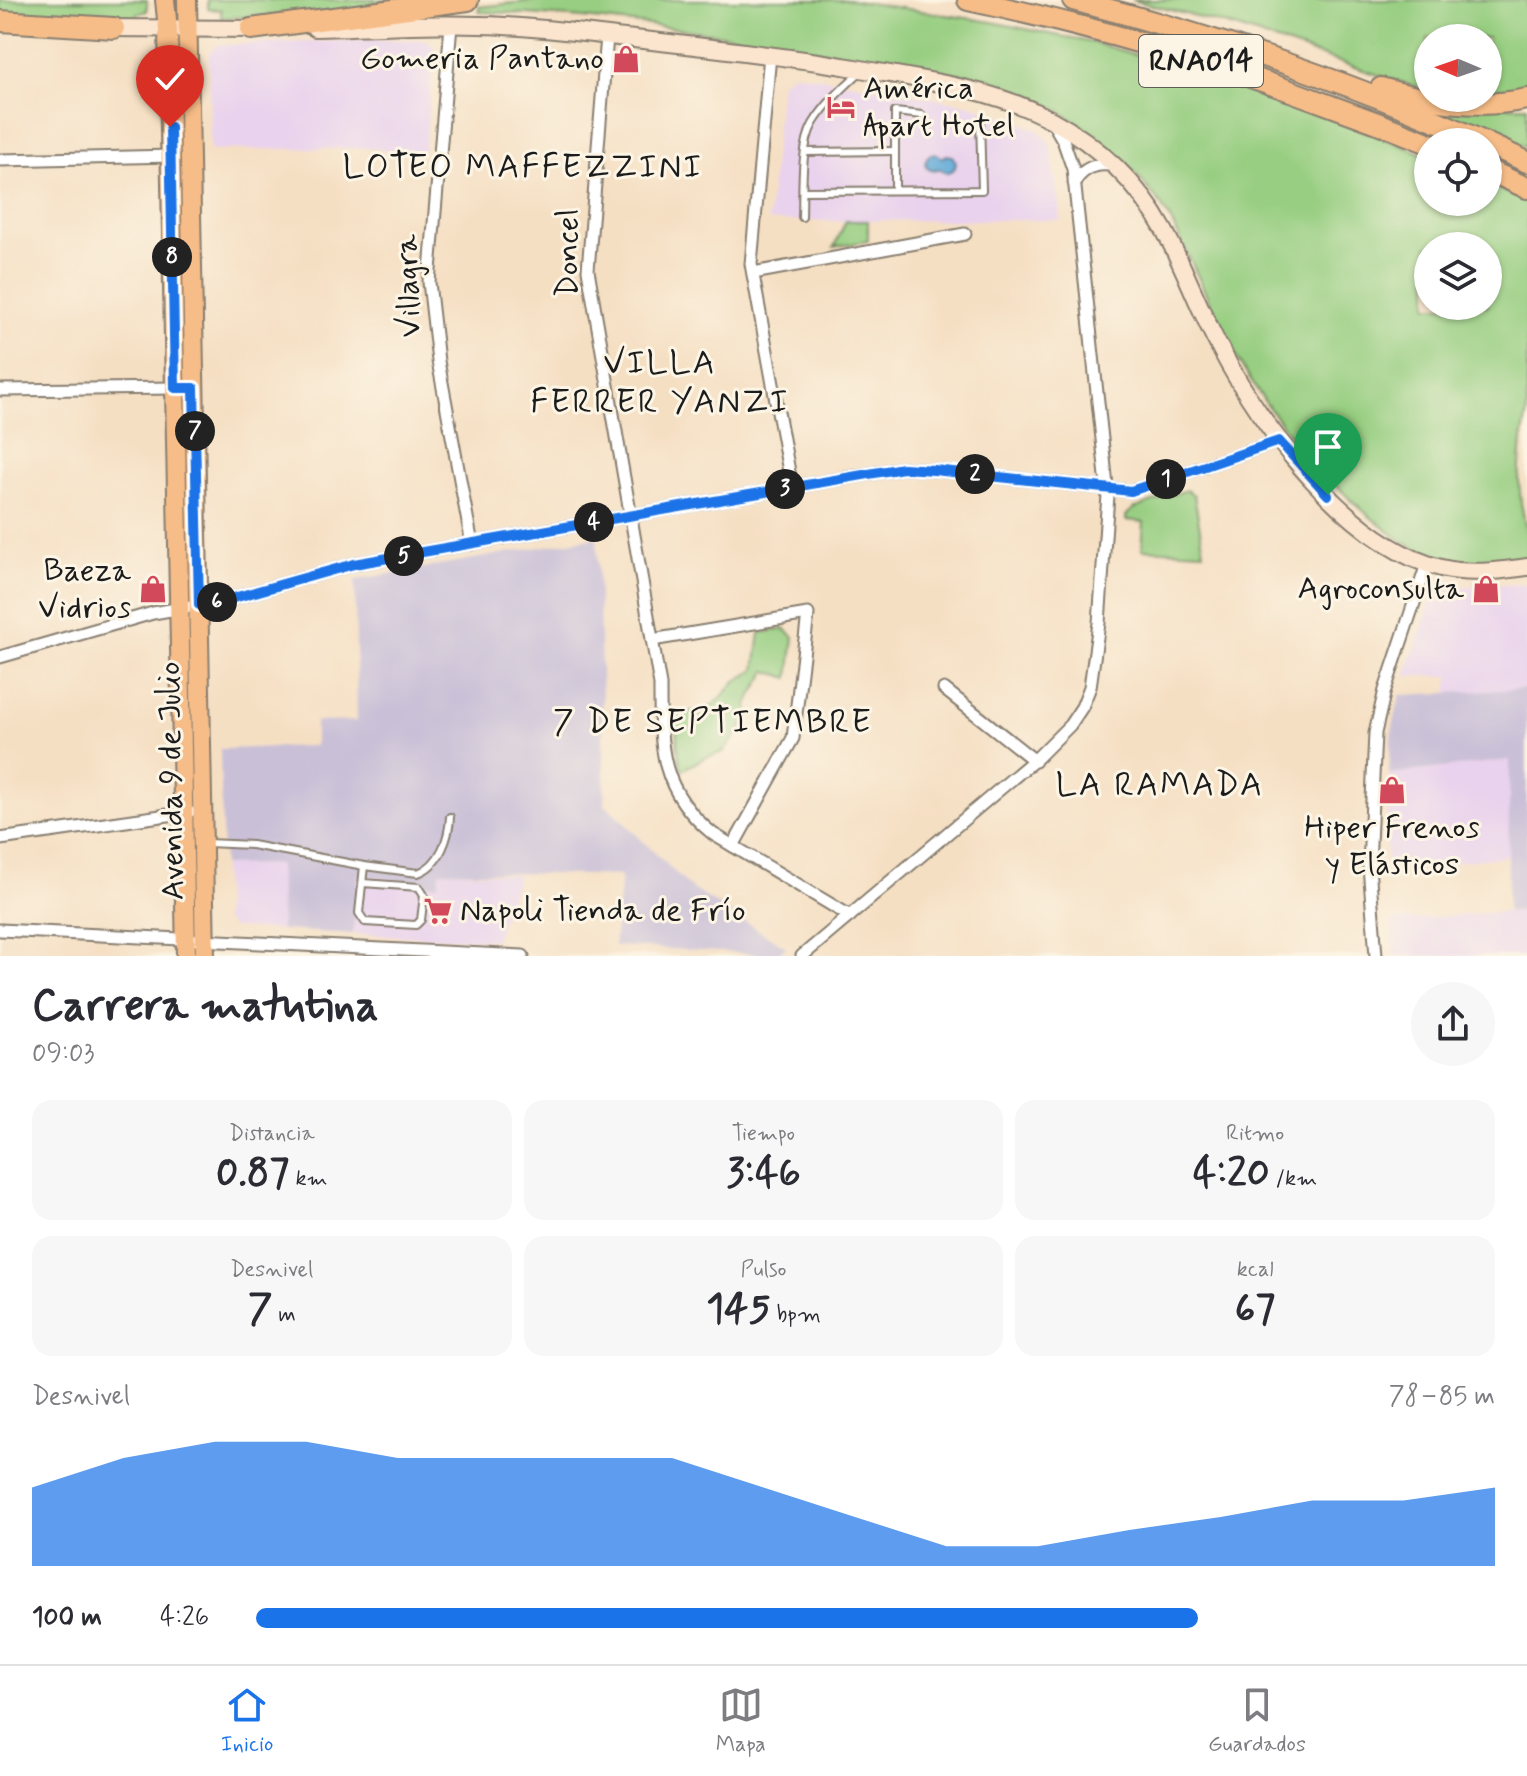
<!DOCTYPE html>
<html lang="es">
<meta charset="utf-8">
<style>
:root{--surface:#fff;--page:#f7f7f7;--text:#2b2b33;--muted:#7c7c81;--line:#e1e1e2;--accent:#1a73e8}
body{margin:0;font-family:Mynerve,sans-serif;background:var(--page);color:var(--text);height:100vh;display:flex;flex-direction:column;font-size:30px;white-space:nowrap}
*{box-sizing:border-box;margin:0}
p{font-size:26px;color:var(--muted)}
.icon{flex:none;width:44px;height:44px;fill:none;stroke:currentColor;stroke-width:2;stroke-linecap:round;stroke-linejoin:round}
.map{position:relative;height:956px;overflow:hidden}
.side{display:flex;flex-direction:column;background:var(--surface);flex:1}
.side>*{flex:none}
.needle{width:52px;rotate:272deg}
.buttons{position:absolute;left:1414px;top:24px;display:grid;gap:16px}
.buttons a{display:grid;place-items:center;width:88px;height:88px;border-radius:50%;background:var(--surface);box-shadow:0 2px 6px #0004;font-size:40px}
.pin{position:absolute;display:grid;place-items:center;width:68px;height:68px;color:#fff;margin:-82px -34px;border-radius:50% 50% 50% 0;rotate:-45deg;box-shadow:0 0 8px #0007}
.pin .icon{rotate:45deg}
.km{position:absolute;width:40px;height:40px;margin:-20px;border-radius:50%;background:#222;color:#fff;font-size:22px;line-height:40px;text-align:center}
.round{display:grid;place-items:center;flex:none;width:84px;height:84px;border-radius:42px;background:var(--page)}
.head{display:flex;align-items:center;justify-content:space-between;height:136px;padding:0 32px}
h1{font-size:44px;font-weight:800;line-height:60px}
.stats{display:grid;grid-template-columns:repeat(3,1fr);gap:12px;height:136px;padding:8px 32px}
.stats div{display:grid;align-content:center;border-radius:20px;background:var(--page);text-align:center}
.stats b{font-size:40px;font-weight:800}
.stats small{font-size:22px;font-weight:400}
.stats p{font-size:22px}
.chart{height:224px;padding:16px 32px}
.chart p{display:flex;justify-content:space-between}
.chart svg{width:100%;height:144px;margin-top:8px;fill:var(--accent);opacity:.7}
ul{padding:0 32px;list-style:none;font-size:26px}
li{display:grid;grid-template-columns:128px 96px 1fr;align-items:center;height:60px}
li i{height:20px;border-radius:10px;background:var(--accent)}
.dock{display:flex;justify-content:space-around;align-items:center;height:112px;border-top:2px solid var(--line);background:var(--surface);font-size:22px;color:var(--muted)}
.dock a{display:grid;justify-items:center;gap:4px}
.dock .active{color:var(--accent)}
.map>svg:first-child{display:block}
</style>
<div class="map">
<svg width="1527" height="956" viewBox="0 0 1527 956">
<rect width="100%" height="100%" fill="#fcf5e5"/>
<filter id="ink" filterUnits="userSpaceOnUse"><feTurbulence type="fractalNoise" baseFrequency=".0125" numOctaves="2"/><feDisplacementMap in="SourceGraphic" scale="16" xChannelSelector="R" yChannelSelector="G"/><feConvolveMatrix kernelMatrix="1 2 1 2 8 2 1 2 1" color-interpolation-filters="sRGB"/></filter>
<filter id="wash" filterUnits="userSpaceOnUse"><feTurbulence type="fractalNoise" baseFrequency=".006" numOctaves="4" result="noise"/><feDisplacementMap in="SourceGraphic" scale="32" xChannelSelector="R" yChannelSelector="G"/><feGaussianBlur stdDeviation="1.8" result="paint"/><feColorMatrix in="noise" values="0 0 0 0 0 0 0 0 0 0 0 0 0 0 0 0 0 1.4 0 .05"/><feComposite in="paint" operator="in"/></filter>
<g filter="url(#wash)">
<rect width="100%" height="100%" fill="#f5dfc3"/>
<g fill="#e9d2ed">
<polygon points="369,40 427,40 435,48 424,152 365,148 210,150 209,53 217,45"/>
<polygon points="793,73 971,105 1036,129 1050,143 1061,220 768,221 781,83"/>
<polygon points="1527,584 1527,689 1449,693 1449,676 1405,676 1433,596 1444,587"/>
<polygon points="1511,760 1509,856 1386,870 1389,774"/>
<polygon points="280,864 281,930 233,928 224,920 223,865"/>
<polygon points="439,871 518,875 495,940 353,934 358,875 437,885"/>
<polygon points="1527,910 1527,956 1394,956 1391,921"/>
</g>
<g fill="#c9bfd7">
<polygon points="597,537 605,804 692,889 786,947 776,955 614,946 621,876 440,871 438,885 358,875 353,934 281,930 279,864 223,865 220,749 315,746 315,722 357,721 355,580"/>
<polygon points="1527,689 1527,910 1507,911 1510,760 1389,774 1391,736 1400,695"/>
</g>
<g fill="#97ce81" stroke="#5a754e" stroke-width="2" fill-rule="evenodd">
<polygon points="0,0 147,0 147,11 137,14 137,18 0,16"/>
<polygon points="208,0 432,0 324,13 221,18 221,10 208,9"/>
<path d="M540,0h309l143,22 102,21 97,27 139,47 98,39v46h60v-18l39,19v210l-5,27 -3,40 2,23 6,30v26c-29,5 -61,6 -89,-2 -27,-7 -51,-26 -71,-43 -55,-48 -103,-105 -137,-169 -15,-29 -27,-59 -41,-88 -9,-19 -18,-39 -31,-56 -29,-39 -68,-73 -110,-97 -47,-28 -120,-35 -174,-44 -131,-23 -263,-45 -395,-48v-5zM1428,246h60v60h-60z"/>
<polygon points="1132,0 1527,0 1527,90 1488,96 1488,38 1428,38 1428,90 1384,77 1235,27"/>
<polygon points="1527,106 1527,147 1463,119 1462,120 1430,107"/>
<polygon points="846,221 868,221 868,241 834,247"/>
<polygon points="1186,490 1194,495 1204,552 1142,549 1144,522 1126,520 1126,516 1133,509"/>
<polygon points="785,629 794,637 789,678 767,671 748,702 748,719 724,752 704,758 682,770 678,753 675,714 707,709 718,701 736,681 755,670 760,633"/>
</g>
<path fill="#61a9d8" stroke="#3e627a" stroke-width="2" d="M931,154h6l4,4 6,-3 5,1 4,6 -1,6 -7,5 -8,-4c-12,6 -21,-7 -9,-15z"/>
</g>
<g filter="url(#ink)">
<g fill="none" stroke-linecap="round" stroke-linejoin="round">
<defs>
<g id="lane">
<polyline points="806,152 895,151"/>
<polyline points="895,190 895,112 922,115"/>
<polyline points="803,191 982,190 980,120"/>
<path d="M802,217c1,-27 -2,-70 11,-93 12,-20 30,-36 47,-52"/>
<polyline points="207,843 252,845 364,866 359,913 365,922 416,925 421,920 424,895 419,887 363,883"/>
<path d="M364,866l54,7c22,-8 31,-35 32,-56"/>
</g>
<g id="street">
<polyline points="451,25 429,282 438,361 472,544"/>
<path d="M607,36l-19,234 72,415c0,64 0,106 53,149l137,82"/>
<polyline points="770,55 751,264 792,488"/>
<polyline points="0,160 173,156"/>
<path d="M1074,183c9,-15 23,-21 40,-17"/>
<polyline points="753,273 965,234"/>
<polyline points="0,390 178,388"/>
<polyline points="652,640 808,614 793,738 733,846"/>
<polyline points="0,657 153,613 223,601 354,564 903,468 934,470 1131,491 1279,441"/>
<polyline points="944,689 1035,761"/>
<polyline points="0,839 189,812"/>
<polyline points="0,930 523,956"/>
<polyline points="802,956 1038,757 1070,725 1082,707 1090,687 1099,623 1108,495 1073,169 1063,140 1052,121"/>
<polyline points="1376,956 1369,866 1375,733 1385,690 1427,564"/>
</g>
<g id="secondary">
<polyline points="104,28 260,29"/>
<path d="M315,28c63,-1 126,-6 189,-2 43,2 87,8 130,13 72,8 144,16 215,28 68,12 141,20 203,53 46,25 87,64 112,110 21,38 35,80 56,118 41,79 130,198 221,220 29,7 57,3 86,-1"/>
</g>
<g id="primary">
<polyline points="165,0 168,29 186,956"/>
<polyline points="187,0 205,956"/>
</g>
<g id="highway">
<path d="M968,0c122,26 241,60 358,104 34,12 68,25 102,39"/>
<path d="M1073,0c140,36 279,82 411,142"/>
<polyline points="0,21 114,28"/>
<polyline points="251,29 468,0"/>
<path d="M1381,88c47,14 98,21 146,11"/>
<polyline points="1488,144 1527,162"/>
<polyline points="1488,170 1527,188"/>
</g>
</defs>
<use href="#lane" stroke="#887e70" stroke-width="10"/>
<use href="#street" stroke="#887e70" stroke-width="15"/>
<use href="#secondary" stroke="#887e70" stroke-width="20"/>
<use href="#primary" stroke="#887e70" stroke-width="22"/>
<use href="#highway" stroke="#887e70" stroke-width="24"/>
<use href="#lane" stroke="#fff" stroke-width="6"/>
<use href="#street" stroke="#fff" stroke-width="11"/>
<use href="#secondary" stroke="#fce5cf" stroke-width="16"/>
<use href="#primary" stroke="#f7bd88" stroke-width="18"/>
<use href="#highway" stroke="#f7bd88" stroke-width="20"/>
</g>
</g>
<g fill="none" stroke-linecap="round" stroke-linejoin="round" filter="url(#ink)">
<defs>
<polyline id="route" points="170,127 175,388 194,388 199,605 223,601 354,564 903,468 934,470 1131,491 1279,441 1328,495"/>
</defs>
<use href="#route" stroke="#fff" stroke-width="16"/>
<use href="#route" stroke="#1a73e8" stroke-width="10"/>
</g>
<defs>
<symbol id="shop-bare" viewBox="-9 -9 18 18"><path d="M-5-2.5h2.3a2.7 3.5 0 0 1 5.4 0H5L5.5 6h-11ZM-1.5-2.5h3a1.5 2.3 0 0 0-3 0Z" fill="#d1495b" stroke="#fcf5e5" stroke-width="2.5" paint-order="stroke"/></symbol>
<symbol id="hotel-bare" viewBox="-9 -9 18 18"><path d="M-6-4.5h1.5V1H6V5H4.5V3h-9V5H-6ZM-4 0a1.8 1.8 0 1 1 3.6 0ZM.5 0V-2.5h3Q6-2.5 6 0Z" fill="#d1495b" stroke="#fcf5e5" stroke-width="2.5" paint-order="stroke"/></symbol>
<symbol id="supermarket-bare" viewBox="-9 -9 18 18"><path d="M-6-5.5h2.5l.6 2H6L4.5 2H-2.5L-4.4-4H-6ZM-1.5 3.2a1.3 1.3 0 1 0 .1 0ZM3 3.2a1.3 1.3 0 1 0 .1 0Z" fill="#d1495b" stroke="#fcf5e5" stroke-width="2.5" paint-order="stroke"/></symbol>
</defs>
<g fill-rule="evenodd">
<use href="#shop-bare" x="606" y="39" width="40" height="40"/>
<use href="#hotel-bare" x="821" y="87" width="40" height="40"/>
<use href="#shop-bare" x="133" y="569" width="40" height="40"/>
<use href="#shop-bare" x="1466" y="569" width="40" height="40"/>
<use href="#shop-bare" x="1372" y="770" width="40" height="40"/>
<use href="#supermarket-bare" x="418" y="891" width="40" height="40"/>
</g>
<g text-anchor="middle" dominant-baseline="central" stroke-width="6" stroke-linejoin="round" paint-order="stroke">
<rect fill="#fcf5e5" stroke="#5f5d58" stroke-width="2" x="1139" y="35" width="124" height="52" rx="6"/>
<g font-size="30" font-weight="bold" fill="#1c1c1c">
<text x="1201" y="61">RNA014</text>
</g>
<g font-size="32" fill="#1c1c1c" stroke="#fcf5e5" text-anchor="end">
<text x="604" y="59">Gomeria Pantano</text>
<text x="863" y="89" text-anchor="start">América<tspan x="863" dy="37">Apart Hotel</tspan></text>
<text x="131" y="571">Baeza<tspan x="131" dy="37">Vidrios</tspan></text>
<text x="1464" y="589">Agroconsulta</text>
<text x="1392" y="828" text-anchor="middle">Hiper Frenos<tspan x="1392" dy="37">y Elásticos</tspan></text>
<text x="460" y="911" text-anchor="start">Napoli Tienda de Frío</text>
</g>
<g font-size="32" fill="#1c1c1c" stroke="#fcf5e5">
<text transform="translate(568 253) rotate(-90)">Doncel</text>
<text transform="translate(409 286) rotate(-92)">Villagra</text>
<text transform="translate(172 781) rotate(-91)">Avenida 9 de Julio</text>
</g>
<g font-size="34" letter-spacing="2" fill="#1c1c1c" stroke="#fcf5e5">
<text x="523" y="167">LOTEO MAFFEZZINI</text>
<text x="660" y="363">VILLA<tspan x="660" dy="39">FERRER YANZI</tspan></text>
<text x="713" y="722">7 DE SEPTIEMBRE</text>
<text x="1160" y="785">LA RAMADA</text>
</g>
</g>
</svg>
<div class="buttons">
<a><svg class="needle" viewBox="-14 -14 28 28"><path d="M0-13l5 13h-10z" fill="#e53935"/><path d="M0 13l5-13h-10z" fill="#7c7c81"/></svg></a>
<a><svg class="icon" aria-label="locate" viewBox="0 0 24 24"><circle cx="12" cy="12" r="6"/><path d="M12 2v4M12 18v4M2 12h4M18 12h4"/></svg></a>
<a><svg class="icon" aria-label="layers" viewBox="0 0 24 24"><path d="M12 4l9 5-9 5-9-5zM3 14l9 5 9-5"/></svg></a>
</div>
<div class="pin" style="left:1328px;top:495px;background:#1e9e55"><svg class="icon" aria-label="arrive" viewBox="0 0 24 24"><path d="M6 21V4h12l-3 4 3 4H6"/></svg></div>
<div class="pin" style="left:170px;top:127px;background:#d93025"><svg class="icon" aria-label="check" viewBox="0 0 24 24"><path d="M5 12l5 5 9-10"/></svg></div>
<b class="km" style="left:1166px;top:479px">1</b>
<b class="km" style="left:975px;top:474px">2</b>
<b class="km" style="left:785px;top:489px">3</b>
<b class="km" style="left:594px;top:522px">4</b>
<b class="km" style="left:404px;top:556px">5</b>
<b class="km" style="left:217px;top:602px">6</b>
<b class="km" style="left:195px;top:431px">7</b>
<b class="km" style="left:172px;top:257px">8</b>
</div>
<section class="side">
<div class="head"><div><h1>Carrera matutina</h1><p>09:03</p></div><a class="round"><svg class="icon" aria-label="share" viewBox="0 0 24 24"><path d="M12 15V3M7 8l5-5 5 5M5 13v7h14v-7"/></svg></a></div>
<div class="stats">
<div><p>Distancia</p><b>0.87<small> km</small></b></div>
<div><p>Tiempo</p><b>3:46</b></div>
<div><p>Ritmo</p><b>4:20<small> /km</small></b></div>
</div>
<div class="stats">
<div><p>Desnivel</p><b>7<small> m</small></b></div>
<div><p>Pulso</p><b>145<small> bpm</small></b></div>
<div><p>kcal</p><b>67</b></div>
</div>
<div class="chart"><p><span>Desnivel</span>78–85 m</p>
<svg viewBox="0 0 160 44" preserveAspectRatio="none"><path d="M0 44V20L10 11L20 6L30 6L40 11L50 11L60 11L70 11L80 20L90 29L100 38L110 38L120 33L130 29L140 24L150 24L160 20V44z"/></svg>
</div>
<ul>
<li><b>100 m</b>4:26<i style="width:76%"></i></li>
</ul>
</section>
<nav class="dock">
<a class="active"><svg class="icon" aria-label="home" viewBox="0 0 24 24"><path d="M3 11l9-7 9 7M6 9v11h12V9"/></svg>Inicio</a>
<a><svg class="icon" aria-label="map" viewBox="0 0 24 24"><path d="M3 6l6-2 6 2 6-2v14l-6 2-6-2-6 2zM9 4v14M15 6v14"/></svg>Mapa</a>
<a><svg class="icon" aria-label="saved" viewBox="0 0 24 24"><path d="M7 4h10v16l-5-4-5 4z"/></svg>Guardados</a>
</nav>
